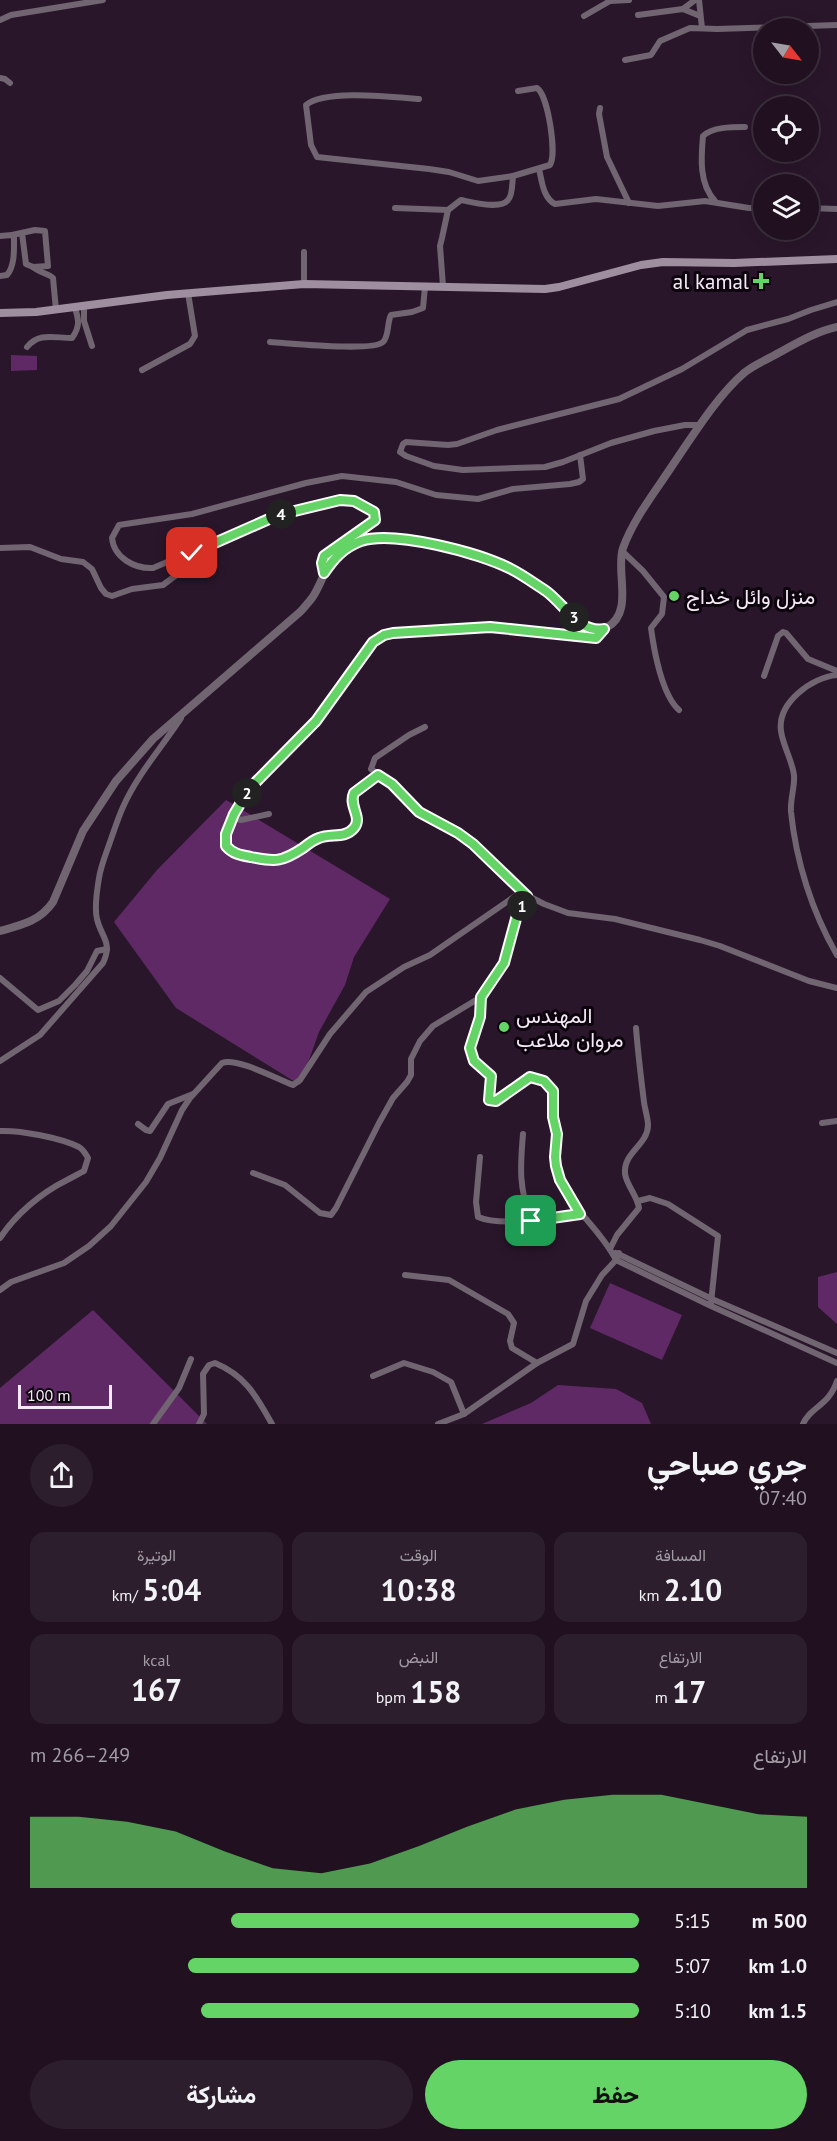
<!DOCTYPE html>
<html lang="ar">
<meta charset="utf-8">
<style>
:root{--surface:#201020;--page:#2d1e2d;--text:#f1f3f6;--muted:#a29da5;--line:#3d303e;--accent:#65d467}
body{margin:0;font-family:"PT Sans",Vazirmatn,sans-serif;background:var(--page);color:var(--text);direction:rtl;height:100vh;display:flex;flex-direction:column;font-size:22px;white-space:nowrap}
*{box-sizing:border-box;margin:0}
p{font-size:20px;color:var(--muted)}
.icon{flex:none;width:33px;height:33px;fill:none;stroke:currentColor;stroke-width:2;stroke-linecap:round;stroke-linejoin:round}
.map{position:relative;height:1424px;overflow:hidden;direction:ltr}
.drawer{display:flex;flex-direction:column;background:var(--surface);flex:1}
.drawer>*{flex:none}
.needle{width:39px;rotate:121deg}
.fabs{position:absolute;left:753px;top:18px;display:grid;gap:12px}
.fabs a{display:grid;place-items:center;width:66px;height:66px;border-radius:50%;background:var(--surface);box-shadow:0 3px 15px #0003,0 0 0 2px var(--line);font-size:30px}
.scale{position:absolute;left:18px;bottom:15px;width:94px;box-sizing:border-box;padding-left:6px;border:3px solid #f6e9f7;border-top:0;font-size:16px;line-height:21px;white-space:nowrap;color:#f6e9f7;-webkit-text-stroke:4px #0d050e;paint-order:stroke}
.pin{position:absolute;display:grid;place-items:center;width:51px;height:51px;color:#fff;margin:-26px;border-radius:12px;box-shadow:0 3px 9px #0006}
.km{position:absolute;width:30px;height:30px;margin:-15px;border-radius:50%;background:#222;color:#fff;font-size:16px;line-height:30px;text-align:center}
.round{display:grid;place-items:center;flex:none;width:63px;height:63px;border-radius:32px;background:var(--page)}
.overview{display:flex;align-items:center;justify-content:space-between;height:102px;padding:0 30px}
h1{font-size:33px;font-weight:700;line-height:45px}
.figures{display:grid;grid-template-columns:repeat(3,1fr);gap:9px;height:102px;padding:6px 30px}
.figures div{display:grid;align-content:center;border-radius:15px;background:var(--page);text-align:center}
.figures b{font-size:30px;font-weight:700}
.figures small{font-size:16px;font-weight:400}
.figures p{font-size:16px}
.chart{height:168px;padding:12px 30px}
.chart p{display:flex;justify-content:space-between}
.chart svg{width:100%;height:108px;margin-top:6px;fill:var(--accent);opacity:.7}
.action{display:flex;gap:12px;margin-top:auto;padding:12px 30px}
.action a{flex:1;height:69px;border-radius:36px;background:var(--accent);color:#111;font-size:24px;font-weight:700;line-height:69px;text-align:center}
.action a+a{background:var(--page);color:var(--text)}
ul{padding:0 30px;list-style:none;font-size:20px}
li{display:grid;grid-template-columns:96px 72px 1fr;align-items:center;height:45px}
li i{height:15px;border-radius:8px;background:var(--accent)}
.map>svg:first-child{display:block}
</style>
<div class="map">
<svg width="837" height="1424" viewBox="0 0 837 1424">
<rect width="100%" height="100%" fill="#2a162b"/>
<g fill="#5f2965">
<polygon points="11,355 37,356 37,370 11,371"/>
<polygon points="226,800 390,899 354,957 345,985 319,1032 300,1085 176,1008 114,922 157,870"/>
<polygon points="837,1272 837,1324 818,1307 818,1277"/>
<polygon points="610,1283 682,1315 662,1360 590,1328"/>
<polygon points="93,1310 207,1424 0,1424 0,1388"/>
<polygon points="558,1385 616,1389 642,1403 651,1424 482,1424 531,1403"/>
</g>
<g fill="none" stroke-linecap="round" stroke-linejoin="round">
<g stroke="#706571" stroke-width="6">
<polyline points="699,0 702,28"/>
<polyline points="683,9 695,0"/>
<polyline points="638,15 683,9 700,16"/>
<polyline points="584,16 610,1 629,0"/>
<polyline points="0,20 11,15 103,0"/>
<polyline points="625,60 651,55 660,41 690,28 717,29 837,25"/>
<polyline points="0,78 5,79 10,83"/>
<path d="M419,99c-26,-2 -94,-10 -113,6l5,40 6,12 112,12 20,3 29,9 35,-5"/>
<polyline points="600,108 599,114 607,157 629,203"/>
<path d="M539,169c3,12 4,29 16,35l41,-5 62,7 47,-5 44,7h15"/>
<path d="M715,201c-16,-17 -14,-43 -12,-65 9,-9 29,-9 42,-9"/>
<polyline points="395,208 448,210"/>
<polyline points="808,208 837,209"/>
<polyline points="12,235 35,230 45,231 48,266 33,267 26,264 22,233"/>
<path d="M0,236l12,-1 2,3c0,11 1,28 -7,37l-7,1"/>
<polyline points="304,252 304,284"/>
<path d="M33,267c7,6 15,6 20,11l3,32"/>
<path d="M443,286l-3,-40 2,-8 6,-28 13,-10c10,2 40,10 47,0 5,-5 4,-17 5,-24l37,-11c7,-11 -2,-70 -13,-77l-19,3"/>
<polyline points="84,307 84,321 92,346"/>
<path d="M270,342c19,1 103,10 113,0 6,-5 4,-20 8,-27l21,-3 11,-4 2,-21"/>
<path d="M27,347c12,-15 27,-9 45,-9 8,-11 7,-18 3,-30"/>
<polyline points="142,370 190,344 195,336 188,293"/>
<polyline points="700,425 685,425 654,431 611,443 563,462 545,467 463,470 434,466 406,456 400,452 403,444 406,442 448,445 457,444 497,430 619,399 682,369 747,330 788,319 811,310 837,302"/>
<polyline points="0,548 30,547 61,559 83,562 92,569 101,588 106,594 112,596 132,589 163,585 175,576 191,554"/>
<path d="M622,551l21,20 21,26 -2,17 -11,14c3,23 11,67 28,82"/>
<path d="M324,573c-1,-4 -4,-10 -2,-14 7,-19 52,-24 54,-44 -6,-10 -20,-15 -31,-16l-67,16 -125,53c-18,1 -39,-10 -41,-30l7,-13 73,-11 114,-31 36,-7 54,6 40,13 42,4 35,-10 57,-5 9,-2 4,-3 -3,-24"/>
<path d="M837,675c-25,2 -60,28 -56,56 2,15 11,29 13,44 1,12 -4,24 -3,37 5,49 21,100 46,143"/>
<polyline points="764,676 778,636 783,632 786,633 808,659 837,671"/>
<polyline points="425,727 409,735 375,758 371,769 392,784 419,812 458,833 473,844 521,892 544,904 568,913 615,919 700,940 720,946 809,981 837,988"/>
<polyline points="378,775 354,793 352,805 357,820 356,825 348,834 320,837 291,856 274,861 238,855 226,846 226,834 234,814 249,789 316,721 367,649 378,638 403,632 490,627 596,638 604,629"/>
<polyline points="234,818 241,820 269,814"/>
<path d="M527,896l-10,19 -13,48 -23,34 -1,20 -10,31 4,13 17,15 -2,23 7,2 34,-24c8,0 20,6 23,14 2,6 -1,13 -1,18 0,8 4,15 5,23 1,12 -3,24 0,36 8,38 43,59 59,92l95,46 126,57"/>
<polyline points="0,978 38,1010 59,1001 75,985 87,971 97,951 107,949"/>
<path d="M0,1061l40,-26 63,-72c10,-21 -2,-26 -6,-44 -3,-12 0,-29 2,-41 2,-13 7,-24 11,-36 4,-11 8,-24 13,-35 14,-32 39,-60 58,-89"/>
<polyline points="822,1123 837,1121"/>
<polyline points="138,1124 146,1130 150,1131 168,1104 193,1094"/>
<path d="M0,1131c20,-1 61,7 79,16 5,3 6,6 9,11l-4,13c-6,3 -11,6 -17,9 -26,13 -51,34 -67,58"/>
<path d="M523,1134c-3,35 -4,53 8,87"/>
<path d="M480,1157l-4,45 2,15c22,10 78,1 102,-3"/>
<polyline points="253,1173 285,1185 320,1213 331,1215 336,1208 379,1123 393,1098 407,1082 411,1075 411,1059 420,1041 433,1026 481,997"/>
<polyline points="638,1201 650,1198 668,1204 718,1236 711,1303"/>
<path d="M610,1249l7,-14 22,-27c-2,-13 -12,-22 -14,-34 -2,-22 23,-29 23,-49 0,-7 -3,-15 -4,-23 -3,-24 -6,-49 -8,-74"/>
<polyline points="616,1253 712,1299 837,1353"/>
<polyline points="405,1275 449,1280 508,1314 514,1323 510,1341 512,1348 537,1363"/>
<path d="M0,1290l11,-8 53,-19 25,-17 22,-20 35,-44 14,-24 22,-48 8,-12 32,-35c14,-6 55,16 71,22l7,-5 30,-46 36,-42 38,-25 26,-12 91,-63"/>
<polyline points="373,1376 404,1363 433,1372 451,1382 464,1414"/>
<polyline points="153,1424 179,1388 191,1359"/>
<path d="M199,1424l5,-10 -1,-40 6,-9 6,-2c31,13 41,33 57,61"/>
<polyline points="438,1424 464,1414 537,1363 573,1344 586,1301 602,1275 616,1260 619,1253"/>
<path d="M803,1424c7,-17 26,-18 34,-43"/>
</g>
<path stroke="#706571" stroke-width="8" d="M0,931c22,-6 40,-10 53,-29l30,-71 33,-50 37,-42 147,-127c4,-4 8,-9 12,-14 10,-14 13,-34 28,-46 37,-29 130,-2 169,17 11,5 21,12 31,19 17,11 46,50 66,40 29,-15 9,-57 17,-80 11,-30 32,-56 49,-82 20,-29 45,-70 72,-93 8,-7 18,-11 27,-16 21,-11 43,-25 66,-30"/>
<polyline stroke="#9f8ea0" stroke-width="8" points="0,313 36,312 167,295 304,284 545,289 559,287 641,265 663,262 734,263 837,259"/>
</g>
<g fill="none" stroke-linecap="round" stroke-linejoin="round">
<defs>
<path id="route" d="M192,553l86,-38 62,-15 14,1 20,11 1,8 -51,36 -2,7 2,10c10,-15 19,-25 37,-32 33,-11 119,12 150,28 12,6 24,15 35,22 18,13 34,43 58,38l-8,9 -106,-11 -97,6 -9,2 -11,7 -57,79 -67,68 -15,25 -8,20v12c7,8 14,9 25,11 24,5 31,5 52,-9 5,-4 10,-8 16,-10 12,-5 26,1 35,-10 9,-11 -6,-22 0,-35l24,-18 14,9 27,28 39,21 15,11 54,52 -10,19 -13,48 -23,34 -1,20 -10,31 4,13 17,15 -2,24 7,1 34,-24 14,4 9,10v26l4,17 -2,23 1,9 4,14 20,34 -49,7"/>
</defs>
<use href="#route" stroke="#fff" stroke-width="12"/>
<use href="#route" stroke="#65d467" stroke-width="8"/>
</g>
<g fill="#65d467" stroke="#0d050e" stroke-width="2">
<path d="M758 272h6v6h6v6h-6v6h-6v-6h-6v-6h6z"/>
<circle cx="674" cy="596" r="6"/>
<circle cx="504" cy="1027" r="6"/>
</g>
<g text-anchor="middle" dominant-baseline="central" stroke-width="6" stroke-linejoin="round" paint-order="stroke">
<g font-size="21" fill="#f6e9f7" stroke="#0d050e" text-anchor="start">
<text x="749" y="281" text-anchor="end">al kamal</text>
<text x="686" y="596">منزل وائل خداج</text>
<text x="516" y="1015">المهندس<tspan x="516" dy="24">مروان ملاعب</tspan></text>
</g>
</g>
</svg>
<div class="fabs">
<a><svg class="needle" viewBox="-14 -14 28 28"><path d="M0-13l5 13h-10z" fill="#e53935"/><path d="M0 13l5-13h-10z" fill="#a29da5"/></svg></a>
<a><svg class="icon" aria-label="locate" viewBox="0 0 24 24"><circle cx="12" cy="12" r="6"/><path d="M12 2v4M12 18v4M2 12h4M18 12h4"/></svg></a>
<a><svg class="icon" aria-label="layers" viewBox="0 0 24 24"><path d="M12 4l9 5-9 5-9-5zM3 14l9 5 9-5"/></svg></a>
</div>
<div class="scale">100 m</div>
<div class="pin" style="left:531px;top:1221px;background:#1e9e55"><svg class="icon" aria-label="arrive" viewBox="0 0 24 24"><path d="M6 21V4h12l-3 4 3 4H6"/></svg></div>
<div class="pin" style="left:192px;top:553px;background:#d93025"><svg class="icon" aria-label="check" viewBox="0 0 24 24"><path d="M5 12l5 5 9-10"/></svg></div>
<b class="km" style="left:522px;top:906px">1</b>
<b class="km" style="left:247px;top:793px">2</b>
<b class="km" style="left:574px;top:617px">3</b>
<b class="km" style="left:281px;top:514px">4</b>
</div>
<section class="drawer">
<div class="overview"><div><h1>جري صباحي</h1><p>07:40</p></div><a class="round"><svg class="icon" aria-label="share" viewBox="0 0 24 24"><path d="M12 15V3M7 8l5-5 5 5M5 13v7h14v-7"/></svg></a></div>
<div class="figures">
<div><p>المسافة</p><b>2.10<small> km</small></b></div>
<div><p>الوقت</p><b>10:38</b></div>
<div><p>الوتيرة</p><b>5:04<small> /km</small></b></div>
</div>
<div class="figures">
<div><p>الارتفاع</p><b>17<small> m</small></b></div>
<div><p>النبض</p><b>158<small> bpm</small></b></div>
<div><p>kcal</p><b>167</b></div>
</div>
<div class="chart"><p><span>الارتفاع</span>249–266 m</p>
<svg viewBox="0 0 160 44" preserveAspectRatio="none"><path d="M0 44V15L10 15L20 17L30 21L40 29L50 36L60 38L70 34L80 27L90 19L100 12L110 8L120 6L130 6L140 10L150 14L160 15V44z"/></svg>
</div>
<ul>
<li><b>500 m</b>5:15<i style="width:67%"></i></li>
<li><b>1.0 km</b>5:07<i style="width:74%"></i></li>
<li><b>1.5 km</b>5:10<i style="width:72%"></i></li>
</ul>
<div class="action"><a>حفظ</a><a>مشاركة</a></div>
</section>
